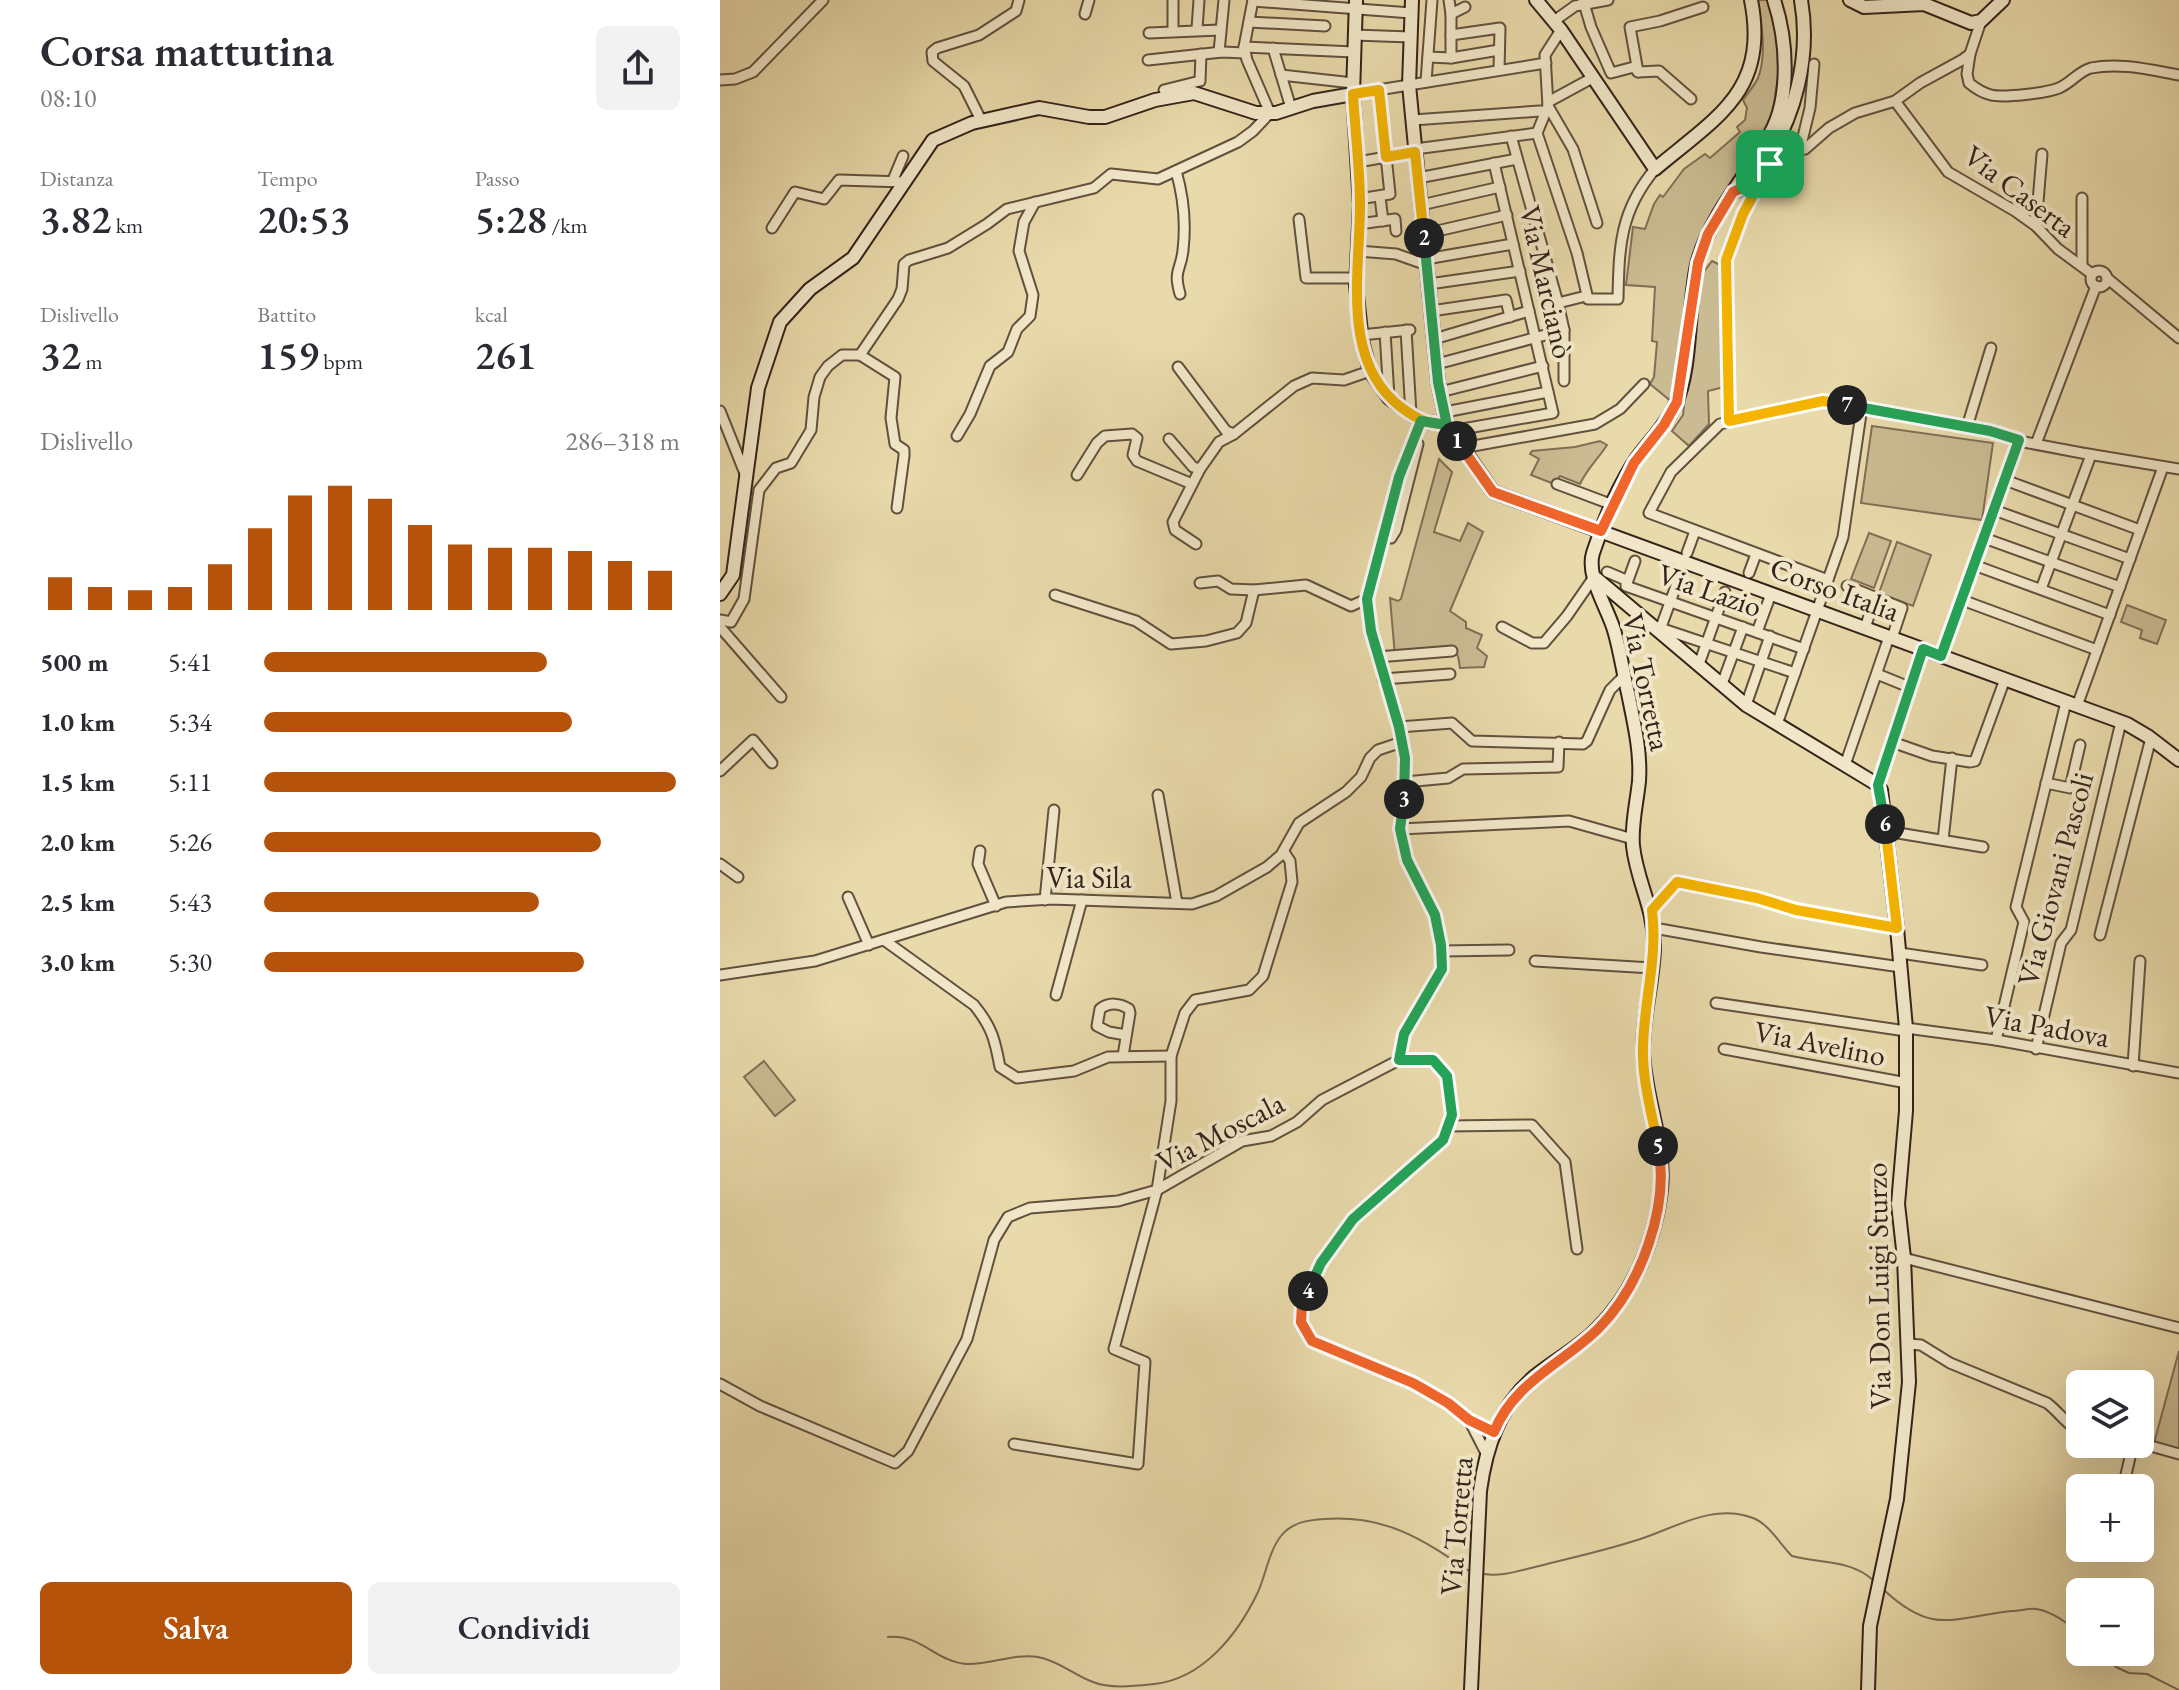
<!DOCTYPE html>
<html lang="it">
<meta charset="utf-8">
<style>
:root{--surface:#fff;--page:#f2f2f3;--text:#2b2b33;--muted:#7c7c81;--accent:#b45309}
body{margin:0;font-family:"EB Garamond",serif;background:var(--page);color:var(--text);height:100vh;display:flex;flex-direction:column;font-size:30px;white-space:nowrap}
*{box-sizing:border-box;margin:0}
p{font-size:26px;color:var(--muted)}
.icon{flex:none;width:44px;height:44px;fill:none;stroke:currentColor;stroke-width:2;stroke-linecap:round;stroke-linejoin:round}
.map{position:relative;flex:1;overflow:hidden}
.side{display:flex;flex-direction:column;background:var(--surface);width:720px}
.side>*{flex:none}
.controls{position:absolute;left:1346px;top:1370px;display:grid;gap:16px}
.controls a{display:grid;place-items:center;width:88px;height:88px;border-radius:12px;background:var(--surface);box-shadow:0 8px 32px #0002;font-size:40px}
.pin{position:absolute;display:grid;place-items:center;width:68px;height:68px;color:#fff;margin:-34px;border-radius:16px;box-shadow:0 4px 12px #0006}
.km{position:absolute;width:40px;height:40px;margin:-20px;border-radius:50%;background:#222;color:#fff;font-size:22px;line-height:40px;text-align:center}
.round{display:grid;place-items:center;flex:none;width:84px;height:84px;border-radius:12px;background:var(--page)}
.headline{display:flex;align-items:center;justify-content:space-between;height:136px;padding:0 40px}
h1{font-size:44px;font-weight:600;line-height:60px}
.metrics{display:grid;grid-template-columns:repeat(3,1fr);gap:12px;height:136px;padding:8px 40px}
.metrics div{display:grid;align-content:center}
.metrics b{font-size:40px;font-weight:600}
.metrics small{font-size:22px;font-weight:400}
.metrics p{font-size:22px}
.chart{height:224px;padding:16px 40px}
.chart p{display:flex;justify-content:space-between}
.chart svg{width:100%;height:144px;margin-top:8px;stroke:var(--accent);stroke-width:6}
.action{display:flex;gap:16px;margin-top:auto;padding:16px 40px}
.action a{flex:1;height:92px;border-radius:12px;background:var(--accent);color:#fff;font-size:32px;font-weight:600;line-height:92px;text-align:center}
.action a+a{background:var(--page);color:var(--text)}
ul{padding:0 40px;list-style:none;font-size:26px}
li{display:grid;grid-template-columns:128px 96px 1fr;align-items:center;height:60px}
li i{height:20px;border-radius:10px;background:var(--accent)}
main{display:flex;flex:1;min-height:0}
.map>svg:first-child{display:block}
</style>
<main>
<section class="side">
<div class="headline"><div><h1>Corsa mattutina</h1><p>08:10</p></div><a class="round"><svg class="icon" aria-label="share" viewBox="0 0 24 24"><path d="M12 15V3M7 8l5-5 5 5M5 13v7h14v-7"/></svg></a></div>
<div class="metrics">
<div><p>Distanza</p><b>3.82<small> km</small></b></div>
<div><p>Tempo</p><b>20:53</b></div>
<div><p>Passo</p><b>5:28<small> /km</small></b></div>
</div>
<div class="metrics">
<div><p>Dislivello</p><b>32<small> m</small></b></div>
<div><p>Battito</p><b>159<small> bpm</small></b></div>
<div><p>kcal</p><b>261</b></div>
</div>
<div class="chart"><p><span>Dislivello</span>286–318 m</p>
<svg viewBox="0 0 160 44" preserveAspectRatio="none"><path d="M5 44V34M15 44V37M25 44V38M35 44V37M45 44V30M55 44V19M65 44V9M75 44V6M85 44V10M95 44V18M105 44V24M115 44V25M125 44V25M135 44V26M145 44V29M155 44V32"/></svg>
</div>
<ul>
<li><b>500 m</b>5:41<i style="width:68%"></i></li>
<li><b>1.0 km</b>5:34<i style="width:74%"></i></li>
<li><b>1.5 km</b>5:11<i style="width:99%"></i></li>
<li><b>2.0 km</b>5:26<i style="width:81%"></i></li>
<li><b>2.5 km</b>5:43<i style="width:66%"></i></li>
<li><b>3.0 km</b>5:30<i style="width:77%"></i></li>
</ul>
<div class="action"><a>Salva</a><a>Condividi</a></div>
</section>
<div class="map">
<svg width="1459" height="1690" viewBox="0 0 1459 1690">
<rect width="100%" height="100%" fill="#e9daab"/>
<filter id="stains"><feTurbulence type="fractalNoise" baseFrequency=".0025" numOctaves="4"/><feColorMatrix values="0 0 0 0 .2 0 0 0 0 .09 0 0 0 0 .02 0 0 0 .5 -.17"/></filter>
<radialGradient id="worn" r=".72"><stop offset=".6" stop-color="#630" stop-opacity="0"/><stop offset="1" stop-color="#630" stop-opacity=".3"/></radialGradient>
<g fill="#cabb92" stroke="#806e56" stroke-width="2">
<path d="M1037,0h14l10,53 -8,59 -5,15 -69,112 -6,23 -21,140 -22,-18 4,-7 3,-35 -5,-1 3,-54 -29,-2 7,-58 12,2 9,-25 6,-9 3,2 21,-28 21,-15 5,4 30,-26 -3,-5 8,-7 2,-12 -4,-8c5,-7 11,-14 15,-22 9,-23 4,-55 -1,-78z"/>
<polygon points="992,261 1000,265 1004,387 988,391 989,424 969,446 952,431 963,415 979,274 982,274"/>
<polygon points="1152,426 1273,443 1262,520 1141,503"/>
<path d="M880,441l7,4c-9,14 -20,24 -27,39l-20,-8 -6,8 -23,-9 8,-16 -9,-5 2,-3 43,-4z"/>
<polygon points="719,459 732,472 714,532 740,541 748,523 763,532 730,611 746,622 746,628 762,635 757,648 767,656 764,667 740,668 738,656 732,651 675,656 670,598 678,601 681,599"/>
<polygon points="1149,533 1171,541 1154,588 1131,579"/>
<polygon points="1177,542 1211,555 1193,606 1159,593"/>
<polygon points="1407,605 1446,620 1437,644 1420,638 1422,630 1401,622"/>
<polygon points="44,1061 75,1100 55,1116 24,1077"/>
<polygon points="1459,1351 1459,1450 1434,1443"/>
</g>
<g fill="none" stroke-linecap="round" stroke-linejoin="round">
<g stroke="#7c6b54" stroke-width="2">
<path d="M764,1574c18,3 37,-4 55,-8 31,-8 64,-15 95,-25 38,-11 78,-39 119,-23 16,6 27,26 39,38 29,8 57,3 81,24"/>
<path d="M1165,1591c49,45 68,26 127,20 7,0 17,-3 24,-2 16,2 31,15 44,23"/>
<path d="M168,1637c31,-4 49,25 78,27 25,1 47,-11 72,-7 21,4 36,18 55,25 17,7 42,4 61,2 49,-5 84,-50 104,-92 8,-18 11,-41 23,-56 11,-14 27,-16 44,-17 60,-4 96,19 144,52"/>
<polyline points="1380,1652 1396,1667 1409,1673 1427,1674 1459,1690"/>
</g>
<defs>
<g id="street">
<polyline points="453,0 453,31"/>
<polyline points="729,0 731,14 745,7"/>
<polyline points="863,0 871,27 891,73 914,67 918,72 939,71 971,99"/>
<polyline points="533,1 691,13"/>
<polyline points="365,14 369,0"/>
<polyline points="731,14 731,58"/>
<polyline points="834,21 855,6 888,0"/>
<polyline points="529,22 605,26"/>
<polyline points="477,29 479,0"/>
<polyline points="429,33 500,30"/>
<polyline points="634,35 690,37"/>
<polyline points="731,35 780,28 779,70"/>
<polyline points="524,47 634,52"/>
<polyline points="553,48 571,108"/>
<polyline points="499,52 504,0"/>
<path d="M1250,54l-3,20 2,9c6,5 14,10 22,12 13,3 56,-2 68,-7 12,-5 20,-17 32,-20 29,-6 60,2 88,7"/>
<polyline points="708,57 731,58 779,50"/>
<polyline points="428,60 502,52 525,53"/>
<polyline points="1094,64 1090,108 1081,145 1085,149 1109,128 1135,113 1175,101 1200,83 1242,60 1250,54 1261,21"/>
<polyline points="918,72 910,27 940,21 983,7"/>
<polyline points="561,75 633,83"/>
<polyline points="0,80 15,79 33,72 103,0"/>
<polyline points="706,82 712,0"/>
<polyline points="444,90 480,81 481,54"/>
<polyline points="633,94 826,63"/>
<polyline points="1175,101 1228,172 1295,211 1316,226 1338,249 1372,274"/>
<polyline points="828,102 874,77"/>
<polyline points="828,106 853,149 877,223"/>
<polyline points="261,120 244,86 213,61 212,52 217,48 259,35 296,11 299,0"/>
<polyline points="693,120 820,111 825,112"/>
<path d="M817,133l40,120 11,46h30c1,-53 2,-88 37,-130"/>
<polyline points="817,133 828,106 825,55 841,30"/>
<polyline points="791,136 838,303 844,330 844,381"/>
<polyline points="695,149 817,133"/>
<polyline points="638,162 695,152"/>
<path d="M456,171c7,24 10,53 7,79 -2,21 -10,19 -3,44"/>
<polyline points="698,178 797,159"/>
<polyline points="173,180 183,156"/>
<polyline points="660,197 663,221"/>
<polyline points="639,199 670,194 659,90"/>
<polyline points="701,205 780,187"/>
<polyline points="579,219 586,278 636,278"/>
<polyline points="639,224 675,219 676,231"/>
<polyline points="1316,226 1322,154"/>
<polyline points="52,228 75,192 104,199 119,180 184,182"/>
<polyline points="704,234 787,215"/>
<polyline points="638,251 676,254 707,265"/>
<polyline points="706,259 793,244"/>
<polyline points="1362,266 1362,198"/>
<circle cx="1379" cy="279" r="8"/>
<polyline points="1387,278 1459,338"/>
<polyline points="709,284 800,271"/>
<polyline points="838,303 866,296"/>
<polyline points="711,311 786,300 790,317"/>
<polyline points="686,330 691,414"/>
<polyline points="665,332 669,397"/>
<polyline points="641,335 690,330"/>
<polyline points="714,339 809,311"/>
<polyline points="140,355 175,377 171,418 175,444 184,450 184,456 177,508"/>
<polyline points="717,364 844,330"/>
<polyline points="458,367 506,431 514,434"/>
<polyline points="720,392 823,366"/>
<polyline points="0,411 26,476"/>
<polyline points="725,412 828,392"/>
<polyline points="1009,421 1006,260 1023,214 1050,164 1048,158"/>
<polyline points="1247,427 1271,348"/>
<polyline points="731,431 833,413 774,163"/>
<polyline points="237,436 250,414 270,366 288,352 297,329 310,316 313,295 299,251 304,222 315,202"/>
<polyline points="449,439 473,467 480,469"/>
<polyline points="1316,444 1376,286"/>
<polyline points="742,448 875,424 900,409 924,384"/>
<polyline points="357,475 377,443 385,436 412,434 417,438 413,455 417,461 472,484"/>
<polyline points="1285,480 1420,530"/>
<polyline points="837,484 893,505"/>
<polyline points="1274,510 1410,559"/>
<polyline points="663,537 671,538 676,530 698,444"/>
<polyline points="1264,538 1400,587"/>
<polyline points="476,544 455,530 453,522 480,469 499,442 514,434 574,386 592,378 624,380 650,371"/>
<polyline points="967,553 975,531"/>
<polyline points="1254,565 1390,615"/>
<polyline points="887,572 906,580 906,586 1084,649"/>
<polyline points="1029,573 1036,554"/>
<polyline points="1108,580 929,513 951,472 1000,424 1103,401 1270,431 1304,442 1362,453 1459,469"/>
<polyline points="480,583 498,581 511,589 534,590 586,585 631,606 647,599"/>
<polyline points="907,583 915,561"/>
<polyline points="1127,586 1182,608 1172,638"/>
<polyline points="1321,589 1371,455"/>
<polyline points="335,595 416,621 451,644 486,641 517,633 526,623 534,590"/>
<polyline points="1242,600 1377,650"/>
<polyline points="0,620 11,622 24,599 39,490 56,468 71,463 91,430 94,397 100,377 108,366 122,355 140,355 178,299 182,289 184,264 189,260 228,248 267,224 287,209 374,188 391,174 438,179 518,142 533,131 550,113 527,60 524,47 533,0"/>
<polyline points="934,626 1075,673"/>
<polyline points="0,627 61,697"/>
<polyline points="782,627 812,643 824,643 847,616 874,577"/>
<polyline points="941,627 960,575"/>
<polyline points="1145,628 1155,598"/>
<polyline points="1037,632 1051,594"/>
<polyline points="1221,656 1299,440"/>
<polyline points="657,657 732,651"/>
<polyline points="979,664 1005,592"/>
<polyline points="1157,674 1189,687"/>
<polyline points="663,679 730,674"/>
<polyline points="1002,684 1023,627"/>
<polyline points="1026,705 1050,636"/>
<polyline points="1357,706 1443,467"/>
<polyline points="1057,724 1123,537 1142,407"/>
<polyline points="679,727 732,723 752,741 863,744 867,741 890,690 904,676"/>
<polyline points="1172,742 1212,756 1250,762 1255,761 1285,679"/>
<polyline points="1125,765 1169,637"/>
<polyline points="0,771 33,740 52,763"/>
<polyline points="685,782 728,778 743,769 838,767 839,742"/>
<polyline points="1326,783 1350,788 1360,745"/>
<polyline points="1158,785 1203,649"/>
<polyline points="438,795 457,903"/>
<polyline points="680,829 849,821 913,839"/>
<polyline points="1166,831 1263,847"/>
<polyline points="1223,840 1232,758"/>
<polyline points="260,851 258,864 276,906"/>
<polyline points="0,864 18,877"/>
<polyline points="128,897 149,945"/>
<polyline points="325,900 334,810"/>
<polyline points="932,910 957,882 1037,898 1076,910 1177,928"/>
<polyline points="934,928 1041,947 1181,967"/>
<polyline points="1380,935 1431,738"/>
<path d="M164,940l90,65c18,22 21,35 26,62l17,11 57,-7 34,-14 63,-1"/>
<polyline points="721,951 789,950"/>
<polyline points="1180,953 1262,965"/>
<polyline points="815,961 932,968"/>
<polyline points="0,975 95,961 286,902 331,899 472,904 496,896 547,867 561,855 579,823 626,792 641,777 650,758 658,750 682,742"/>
<polyline points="336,995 362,900"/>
<polyline points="996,1003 1186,1031"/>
<polyline points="1186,1028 1276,1040 1459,1073"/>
<polyline points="1276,1040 1304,922 1296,907 1346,702"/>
<polyline points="1004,1049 1187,1083"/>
<polyline points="1316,1049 1341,943 1351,930 1401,722"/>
<path d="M403,1056l7,-43 -1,-4c-9,-6 -20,-7 -29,0l-3,17 12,6 17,3"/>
<polyline points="679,1060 684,1034 722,969 721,945 715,915 687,860 680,829 685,788 685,758 679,727 651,631 647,599 679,477 701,421"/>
<polyline points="1413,1066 1420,961"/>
<polyline points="728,1126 812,1125 845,1162 857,1249"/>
<polyline points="1184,1258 1459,1328"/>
<path d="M1189,1344l12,1 29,18 97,40c12,9 19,21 33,29"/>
<polyline points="0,1384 40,1406 175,1463 188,1451 247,1339 274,1240 288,1217 310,1208 398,1201 437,1190 522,1141 551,1136 577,1122 602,1100 679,1060 713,1060 727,1076 732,1115 723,1140 633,1219 601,1263 582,1305 581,1322 592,1341 693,1383 728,1403 749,1420 774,1432"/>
<polyline points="749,1420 767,1455"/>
<polyline points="1420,1443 1459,1454"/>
<polyline points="294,1444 418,1464 425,1362 394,1349 437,1190 451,1101 451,1056 465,1013 475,1000 529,990 543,976 572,882 570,861 564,852"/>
<polyline points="1403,1488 1413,1444"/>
<polyline points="1389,1551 1390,1548"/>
</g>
<g id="secondary">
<polyline points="636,0 633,94 640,205 636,286 642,341 650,371 669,398 701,421 727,425"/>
<polyline points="692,0 689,85 718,382 727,425 773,492 1407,724 1429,737 1459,760"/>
<path d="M816,0l25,30 94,139c62,-52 114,-78 96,-169"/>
<polyline points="1130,0 1144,7 1204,4 1251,23 1261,21 1283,0"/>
<path d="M1016,191c13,-5 18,-14 26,-25 33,-47 49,-109 39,-166"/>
<polyline points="877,579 1026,705 1158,785 1161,790 1177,928 1186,1028 1186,1111 1178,1204 1184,1258 1189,1382 1177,1499 1150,1626 1148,1690"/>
<polyline points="0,594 13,575 38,388 60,322 90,289 133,258 213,140 252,123 319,108 369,117 385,117 435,100 474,93 536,113 556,113 593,101 633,94"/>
<path d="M751,1690l9,-199c6,-44 19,-84 54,-114 21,-17 46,-30 64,-49 36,-36 57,-88 63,-138 5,-46 -16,-91 -18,-137 -1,-35 10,-70 11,-105 1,-40 -17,-65 -21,-102 -2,-21 4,-44 6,-65 2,-30 -5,-58 -11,-88 -5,-21 -8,-43 -14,-63 -7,-23 -28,-54 -21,-77 10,-31 23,-61 40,-89 13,-20 32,-36 42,-59 18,-38 12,-102 23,-144 13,-47 49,-85 72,-127 21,-37 17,-95 4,-134"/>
</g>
</defs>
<use href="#street" stroke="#62503e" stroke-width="13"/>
<use href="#secondary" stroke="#35221a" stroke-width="16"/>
<use href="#street" stroke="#f1e7c8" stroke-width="9"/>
<use href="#secondary" stroke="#f1e7c8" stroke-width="12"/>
</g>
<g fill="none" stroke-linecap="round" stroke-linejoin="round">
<defs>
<polyline id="split-1" points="737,441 773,492 881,531 914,463 944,425 957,402 978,263 988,234 1013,192 1030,184 1048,158 1050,164"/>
<path id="split-2" d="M704,238l-9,-86 -29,5 -7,-67 -26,4c2,37 7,74 7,111 0,67 -20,157 42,203 18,13 24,15 45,17l10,16"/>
<polyline id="split-3" points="684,799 685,758 679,727 651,631 647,599 679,477 701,421 727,425 718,382 704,238"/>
<polyline id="split-4" points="588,1291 601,1263 633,1219 723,1140 732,1115 727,1076 713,1060 679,1060 684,1034 722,969 721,945 715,915 687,860 680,829 684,799"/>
<path id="split-5" d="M588,1291l-6,14 -1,17 11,19 101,42 35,20 21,17 25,12c20,-50 68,-68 104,-103 43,-43 72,-123 60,-183"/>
<path id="split-6" d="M938,1146c-6,-32 -16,-66 -15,-99 1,-46 15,-90 9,-137l25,-28 80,16 39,12 101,18 -12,-104"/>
<polyline id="split-7" points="1127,405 1270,431 1299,440 1221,656 1203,649 1158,785 1165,824"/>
<polyline id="split-8" points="1050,164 1023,214 1006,260 1009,421 1103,401 1127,405"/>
</defs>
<use href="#split-1" stroke="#fff" stroke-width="16"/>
<use href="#split-2" stroke="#fff" stroke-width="16"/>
<use href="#split-3" stroke="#fff" stroke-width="16"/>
<use href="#split-4" stroke="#fff" stroke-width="16"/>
<use href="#split-5" stroke="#fff" stroke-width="16"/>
<use href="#split-6" stroke="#fff" stroke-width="16"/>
<use href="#split-7" stroke="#fff" stroke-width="16"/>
<use href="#split-8" stroke="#fff" stroke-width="16"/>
<use href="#split-1" stroke="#f0652b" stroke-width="10"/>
<use href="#split-2" stroke="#f5b400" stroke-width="10"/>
<use href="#split-3" stroke="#22a559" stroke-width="10"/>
<use href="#split-4" stroke="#22a559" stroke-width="10"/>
<use href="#split-5" stroke="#f0652b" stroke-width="10"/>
<use href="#split-6" stroke="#f5b400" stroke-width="10"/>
<use href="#split-7" stroke="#22a559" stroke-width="10"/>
<use href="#split-8" stroke="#f5b400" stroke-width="10"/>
</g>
<g text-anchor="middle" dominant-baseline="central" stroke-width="8" stroke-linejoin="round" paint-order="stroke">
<g font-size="30" fill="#35221a" stroke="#f1e7c8">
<text transform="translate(1300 191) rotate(37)">Via Caserta</text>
<text transform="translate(827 282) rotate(77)">Via Marcianò</text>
<text transform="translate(1115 589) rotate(20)">Corso Italia</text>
<text transform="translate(990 590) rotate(19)">Via Lazio</text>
<text transform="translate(927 682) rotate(78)">Via Torretta</text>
<text x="369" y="877">Via Sila</text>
<text transform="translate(1335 879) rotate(-75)">Via Giovani Pascoli</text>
<text transform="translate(1327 1026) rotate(10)">Via Padova</text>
<text transform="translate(1100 1043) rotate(11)">Via Avelino</text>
<text transform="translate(500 1132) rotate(-27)">Via Moscala</text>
<text transform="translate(1158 1286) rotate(-91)">Via Don Luigi Sturzo</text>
<text transform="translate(736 1526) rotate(-85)">Via Torretta</text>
</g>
</g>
<rect width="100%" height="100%" filter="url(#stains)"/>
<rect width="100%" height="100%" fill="url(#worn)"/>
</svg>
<div class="controls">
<a><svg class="icon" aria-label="layers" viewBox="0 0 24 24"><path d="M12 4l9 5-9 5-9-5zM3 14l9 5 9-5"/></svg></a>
<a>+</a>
<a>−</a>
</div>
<div class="pin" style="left:1050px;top:164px;background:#1e9e55"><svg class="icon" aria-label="arrive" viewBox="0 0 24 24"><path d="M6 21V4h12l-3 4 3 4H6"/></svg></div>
<b class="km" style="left:737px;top:441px">1</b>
<b class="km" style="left:704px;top:238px">2</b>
<b class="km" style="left:684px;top:799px">3</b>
<b class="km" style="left:588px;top:1291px">4</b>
<b class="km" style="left:938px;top:1146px">5</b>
<b class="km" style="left:1165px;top:824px">6</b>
<b class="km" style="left:1127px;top:405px">7</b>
</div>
</main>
